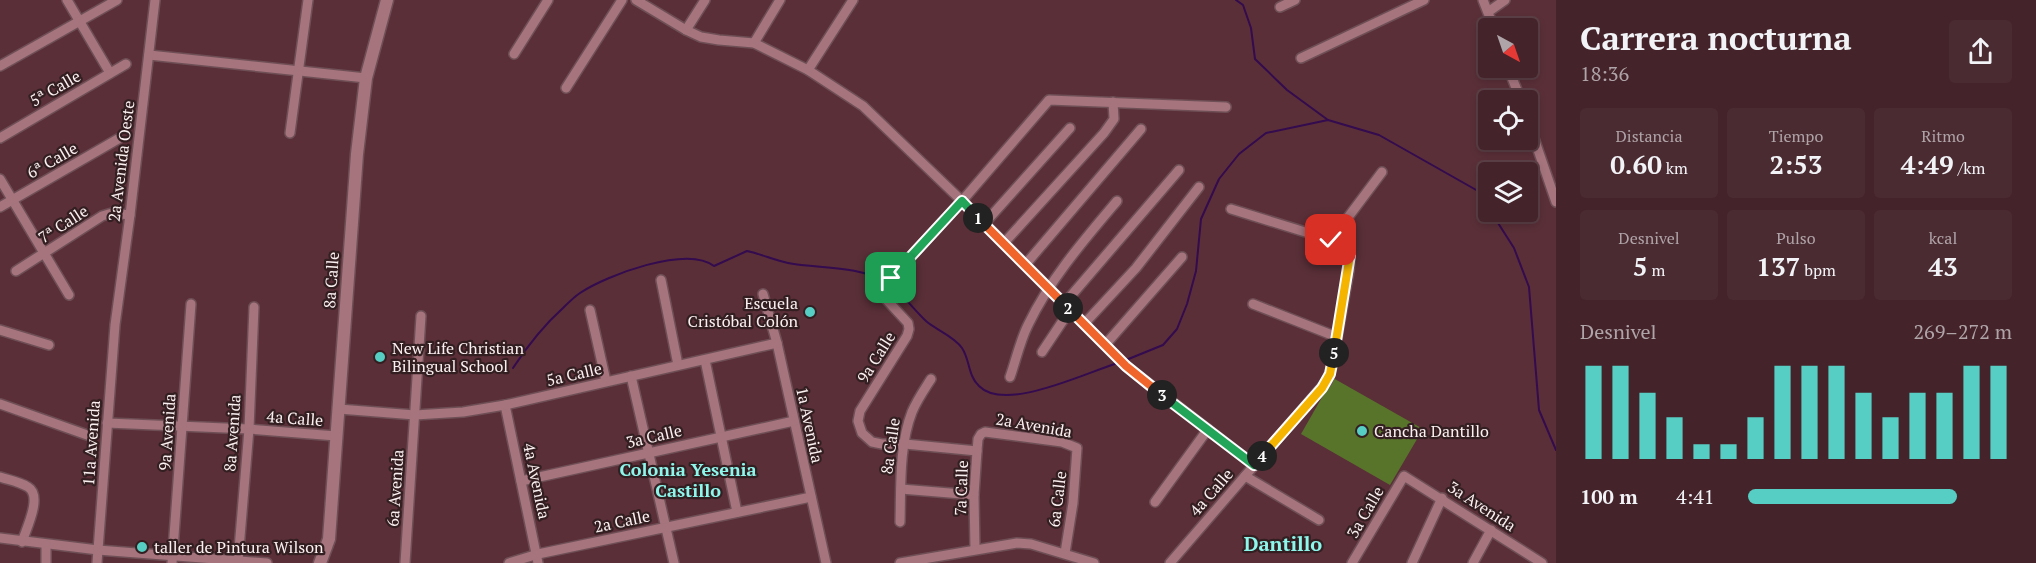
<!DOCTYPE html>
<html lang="es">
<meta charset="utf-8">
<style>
:root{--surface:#44232a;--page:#4b2b32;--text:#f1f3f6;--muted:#afa4a8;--line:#5c4047;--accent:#56cec3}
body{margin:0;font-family:"PT Serif",serif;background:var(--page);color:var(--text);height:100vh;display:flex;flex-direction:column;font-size:22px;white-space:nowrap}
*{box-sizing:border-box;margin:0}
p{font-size:20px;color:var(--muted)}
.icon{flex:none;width:33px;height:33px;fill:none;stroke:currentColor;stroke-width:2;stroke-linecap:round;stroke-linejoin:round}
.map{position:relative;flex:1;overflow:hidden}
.sheet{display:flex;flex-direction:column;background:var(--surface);width:480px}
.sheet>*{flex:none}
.needle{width:39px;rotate:140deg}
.buttons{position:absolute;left:1478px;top:18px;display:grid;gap:12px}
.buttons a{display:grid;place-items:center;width:60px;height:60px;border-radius:6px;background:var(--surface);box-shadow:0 3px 9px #0003,0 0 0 2px var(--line);font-size:30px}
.pin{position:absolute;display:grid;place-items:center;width:51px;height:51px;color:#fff;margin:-26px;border-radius:12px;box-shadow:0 3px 9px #0006}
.km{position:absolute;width:30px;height:30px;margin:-15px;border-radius:50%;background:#222;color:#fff;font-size:16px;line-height:30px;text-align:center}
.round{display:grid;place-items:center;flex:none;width:63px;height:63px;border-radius:6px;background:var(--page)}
.head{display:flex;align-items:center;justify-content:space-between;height:102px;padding:0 24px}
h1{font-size:33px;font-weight:700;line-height:45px}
.metrics{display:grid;grid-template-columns:repeat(3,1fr);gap:9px;height:102px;padding:6px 24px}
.metrics div{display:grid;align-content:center;border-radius:6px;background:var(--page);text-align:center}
.metrics b{font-size:26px;font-weight:700}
.metrics small{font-size:16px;font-weight:400}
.metrics p{font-size:16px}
.chart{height:168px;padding:12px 24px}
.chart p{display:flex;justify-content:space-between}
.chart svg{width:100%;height:108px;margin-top:6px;stroke:var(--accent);stroke-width:6}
ul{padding:0 24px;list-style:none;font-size:20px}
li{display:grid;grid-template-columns:96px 72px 1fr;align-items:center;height:45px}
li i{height:15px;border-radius:8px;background:var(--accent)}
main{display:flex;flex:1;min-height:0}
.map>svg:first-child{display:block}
</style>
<main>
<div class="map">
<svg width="1556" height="563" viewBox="0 0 1556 563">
<rect width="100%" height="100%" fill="#5a2f38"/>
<polygon fill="#58742b" points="1333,378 1423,429 1390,485 1301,434"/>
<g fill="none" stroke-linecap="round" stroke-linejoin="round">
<g stroke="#330b4e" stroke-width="2">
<polyline points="1236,0 1243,5 1251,28 1255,59 1287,90 1328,120"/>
<polyline points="1491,212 1514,248 1529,287 1539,410 1556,450"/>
<path d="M890,285c12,8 24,25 36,36 10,9 28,15 36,27 8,12 6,28 17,38 26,27 108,-14 139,-23"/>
<polyline points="1126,360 1163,345 1177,329 1187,304 1196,271 1201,219 1219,179 1239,154 1266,133 1328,120 1379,135 1478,191 1488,207"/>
<path d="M513,368c15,-23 30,-42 50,-60 5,-5 11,-11 17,-15 27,-18 107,-48 134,-27l33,-15c14,3 27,9 41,12 31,6 69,2 97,19"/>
</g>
<defs>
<g id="minor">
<polyline points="67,0 110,73"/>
<polyline points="636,0 686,30 701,37 719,40 754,43 808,70 863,106 962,201 1126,366 1254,465"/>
<polyline points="1483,0 1494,28"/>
<polyline points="1280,7 1295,0"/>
<polyline points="1488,12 1505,0"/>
<polyline points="686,30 705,0"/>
<polyline points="754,43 780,0"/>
<polyline points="514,54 548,0"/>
<polyline points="149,55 366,78"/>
<polyline points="1301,58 1424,0"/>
<polyline points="0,66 117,0"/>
<polyline points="1508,68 1521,100"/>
<polyline points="808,70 853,0"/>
<polyline points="566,88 622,0"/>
<polyline points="1527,118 1556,202"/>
<polyline points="290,133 308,0"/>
<polyline points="0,138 126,64"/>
<polyline points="0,179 69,295"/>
<polyline points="0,207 118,139"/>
<polyline points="984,224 1070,128"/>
<polyline points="1331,240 1382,172"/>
<polyline points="1004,243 1104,133 1114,119 1113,102"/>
<polyline points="1025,265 1141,129"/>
<polyline points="16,271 102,216 112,213 130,215"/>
<polyline points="661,280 678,365"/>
<polyline points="763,294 777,343 826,563"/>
<polyline points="1064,304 1179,170"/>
<polyline points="1253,304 1337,337"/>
<polyline points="590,310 606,381"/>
<polyline points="1084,324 1136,268 1199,187"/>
<polyline points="0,330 49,345"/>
<polyline points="1105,345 1182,257"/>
<polyline points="1042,352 1070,310"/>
<polyline points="705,360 737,512"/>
<polyline points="631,376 674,563"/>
<path d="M1010,377c6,-17 10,-36 18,-52 22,-46 56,-85 89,-124"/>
<polyline points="0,404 90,436"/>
<polyline points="505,405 538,563"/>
<polyline points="339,409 415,415 463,412 505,405 777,343"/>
<polyline points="107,423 249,429 336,436"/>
<polyline points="977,451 905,444 882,444 872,442 862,433 858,421 860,411 907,336 909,329 908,323 884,297 884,292 891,278 962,201 1049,100 1226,107"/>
<polyline points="1245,476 1319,520"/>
<path d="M0,477c9,3 20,5 28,10 15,9 -2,42 -6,55"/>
<polyline points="521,481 794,421"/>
<polyline points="901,489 974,495"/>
<polyline points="1155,502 1208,429"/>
<path d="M900,522c1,-35 -1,-77 12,-110 5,-12 12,-22 19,-33"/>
<polyline points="0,538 98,550 267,563"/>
<polyline points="975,549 974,495 977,451 978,439 981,434 985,432 1062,442 1077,448 1073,503 1065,553"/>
<polyline points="238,561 249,429 254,307"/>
<polyline points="46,563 46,545"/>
<polyline points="97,563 115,325 130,215 155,0"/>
<polyline points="172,563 191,304"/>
<polyline points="405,563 421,316"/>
<polyline points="509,563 538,554 811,497"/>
<polyline points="900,563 1017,543 1031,544 1094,563"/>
<path d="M1170,563l157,-182 5,-15 17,-95c2,-22 1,-21 -18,-31l-100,-31"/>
<polyline points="1352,563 1404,476 1542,563"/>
<polyline points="1412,563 1442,498"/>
<polyline points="1473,563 1491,530"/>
</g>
<polyline id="tertiary" points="320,563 329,539 357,154 366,78 387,0"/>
</defs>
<use href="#minor" stroke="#6f4f56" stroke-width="12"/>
<use href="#tertiary" stroke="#6f4f56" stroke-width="15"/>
<use href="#minor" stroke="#a5747d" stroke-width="9"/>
<use href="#tertiary" stroke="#a5747d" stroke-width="12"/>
</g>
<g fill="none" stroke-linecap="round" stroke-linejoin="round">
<defs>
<polyline id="split-1" points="891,278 962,201 978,218"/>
<polyline id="split-2" points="978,218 1068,308"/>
<polyline id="split-3" points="1068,308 1126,366 1162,395"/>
<polyline id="split-4" points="1162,395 1254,465 1262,456"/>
<polyline id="split-5" points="1262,456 1322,388 1330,374 1334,353"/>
<polyline id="split-6" points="1331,240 1346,248 1350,255 1334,353"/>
</defs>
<use href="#split-1" stroke="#fff" stroke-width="12"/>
<use href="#split-2" stroke="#fff" stroke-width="12"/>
<use href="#split-3" stroke="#fff" stroke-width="12"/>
<use href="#split-4" stroke="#fff" stroke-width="12"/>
<use href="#split-5" stroke="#fff" stroke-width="12"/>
<use href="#split-6" stroke="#fff" stroke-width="12"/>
<use href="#split-1" stroke="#22a559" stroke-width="8"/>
<use href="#split-2" stroke="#f0652b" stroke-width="8"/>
<use href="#split-3" stroke="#f0652b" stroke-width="8"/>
<use href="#split-4" stroke="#22a559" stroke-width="8"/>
<use href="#split-5" stroke="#f5b400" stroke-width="8"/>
<use href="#split-6" stroke="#f5b400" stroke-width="8"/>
</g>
<g fill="#56cec3" stroke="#331f22" stroke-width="2">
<circle cx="810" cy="312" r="6"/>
<circle cx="380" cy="357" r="6"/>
<circle cx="1362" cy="431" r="6"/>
<circle cx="142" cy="547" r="6"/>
</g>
<g text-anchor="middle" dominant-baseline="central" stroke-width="4.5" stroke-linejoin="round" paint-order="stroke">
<g font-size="16" fill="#fbf0f1" stroke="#331f22">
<text transform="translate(55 88) rotate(-30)">5ª Calle</text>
<text transform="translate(52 160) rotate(-30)">6ª Calle</text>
<text transform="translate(121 161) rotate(-83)">2a Avenida Oeste</text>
<text transform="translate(63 224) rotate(-33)">7ª Calle</text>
<text transform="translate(331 280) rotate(-86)">8a Calle</text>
<text transform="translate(876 357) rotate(-58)">9a Calle</text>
<text transform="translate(574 374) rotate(-13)">5a Calle</text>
<text transform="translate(295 418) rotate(4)">4a Calle</text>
<text transform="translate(810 425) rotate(78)">1a Avenida</text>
<text transform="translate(1034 425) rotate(10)">2a Avenida</text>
<text transform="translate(167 432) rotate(-86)">9a Avenida</text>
<text transform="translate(232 433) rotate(-86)">8a Avenida</text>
<text transform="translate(654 436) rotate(-13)">3a Calle</text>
<text transform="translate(91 443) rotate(-86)">11a Avenida</text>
<text transform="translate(890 446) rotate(-82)">8a Calle</text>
<text transform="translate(537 481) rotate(78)">4a Avenida</text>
<text transform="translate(395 488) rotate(-86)">6a Avenida</text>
<text transform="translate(961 488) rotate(-88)">7a Calle</text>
<text transform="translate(1211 492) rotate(-49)">4a Calle</text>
<text transform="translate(1057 499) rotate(-83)">6a Calle</text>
<text transform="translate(1482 506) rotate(33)">3a Avenida</text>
<text transform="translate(1365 512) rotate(-60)">3a Calle</text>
<text transform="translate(622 521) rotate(-12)">2a Calle</text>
</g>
<g font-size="16" fill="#fbf0f1" stroke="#331f22" text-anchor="start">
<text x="798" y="303" text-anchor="end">Escuela<tspan x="798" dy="18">Cristóbal Colón</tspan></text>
<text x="392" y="348">New Life Christian<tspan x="392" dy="18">Bilingual School</tspan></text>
<text x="1374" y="431">Cancha Dantillo</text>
<text x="154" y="547">taller de Pintura Wilson</text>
</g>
<g font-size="18" font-weight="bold" fill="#8df7ec" stroke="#331f22">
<text x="688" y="469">Colonia Yesenia<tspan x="688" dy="21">Castillo</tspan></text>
</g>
<g font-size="20" font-weight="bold" fill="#8df7ec" stroke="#331f22">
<text x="1283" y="543">Dantillo</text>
</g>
</g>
</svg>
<div class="buttons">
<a><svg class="needle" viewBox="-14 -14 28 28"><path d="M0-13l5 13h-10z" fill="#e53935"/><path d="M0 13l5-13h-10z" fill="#afa4a8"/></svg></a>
<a><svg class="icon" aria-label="locate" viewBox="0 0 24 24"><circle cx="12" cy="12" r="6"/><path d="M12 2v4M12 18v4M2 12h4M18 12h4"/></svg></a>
<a><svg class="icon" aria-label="layers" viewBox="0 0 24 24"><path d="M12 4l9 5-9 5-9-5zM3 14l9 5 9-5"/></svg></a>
</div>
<div class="pin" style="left:891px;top:278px;background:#1e9e55"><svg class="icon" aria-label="arrive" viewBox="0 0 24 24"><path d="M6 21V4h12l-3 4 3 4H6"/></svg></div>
<div class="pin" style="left:1331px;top:240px;background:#d93025"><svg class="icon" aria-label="check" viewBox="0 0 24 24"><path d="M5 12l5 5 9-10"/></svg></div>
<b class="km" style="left:978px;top:218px">1</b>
<b class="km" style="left:1068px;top:308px">2</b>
<b class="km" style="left:1162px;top:395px">3</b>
<b class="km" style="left:1262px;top:456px">4</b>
<b class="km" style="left:1334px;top:353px">5</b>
</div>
<section class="sheet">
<div class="head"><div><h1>Carrera nocturna</h1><p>18:36</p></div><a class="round"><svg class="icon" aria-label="share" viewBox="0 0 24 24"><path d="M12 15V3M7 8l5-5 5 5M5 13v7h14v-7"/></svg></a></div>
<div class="metrics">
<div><p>Distancia</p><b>0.60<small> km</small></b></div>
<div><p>Tiempo</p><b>2:53</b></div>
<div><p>Ritmo</p><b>4:49<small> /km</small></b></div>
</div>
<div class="metrics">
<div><p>Desnivel</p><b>5<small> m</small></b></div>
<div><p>Pulso</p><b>137<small> bpm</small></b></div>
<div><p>kcal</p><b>43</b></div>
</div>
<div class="chart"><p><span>Desnivel</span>269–272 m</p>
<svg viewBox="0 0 160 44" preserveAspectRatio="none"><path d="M5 44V6M15 44V6M25 44V17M35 44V27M45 44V38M55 44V38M65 44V27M75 44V6M85 44V6M95 44V6M105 44V17M115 44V27M125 44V17M135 44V17M145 44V6M155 44V6"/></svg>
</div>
<ul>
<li><b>100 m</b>4:41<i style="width:79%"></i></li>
</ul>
</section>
</main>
